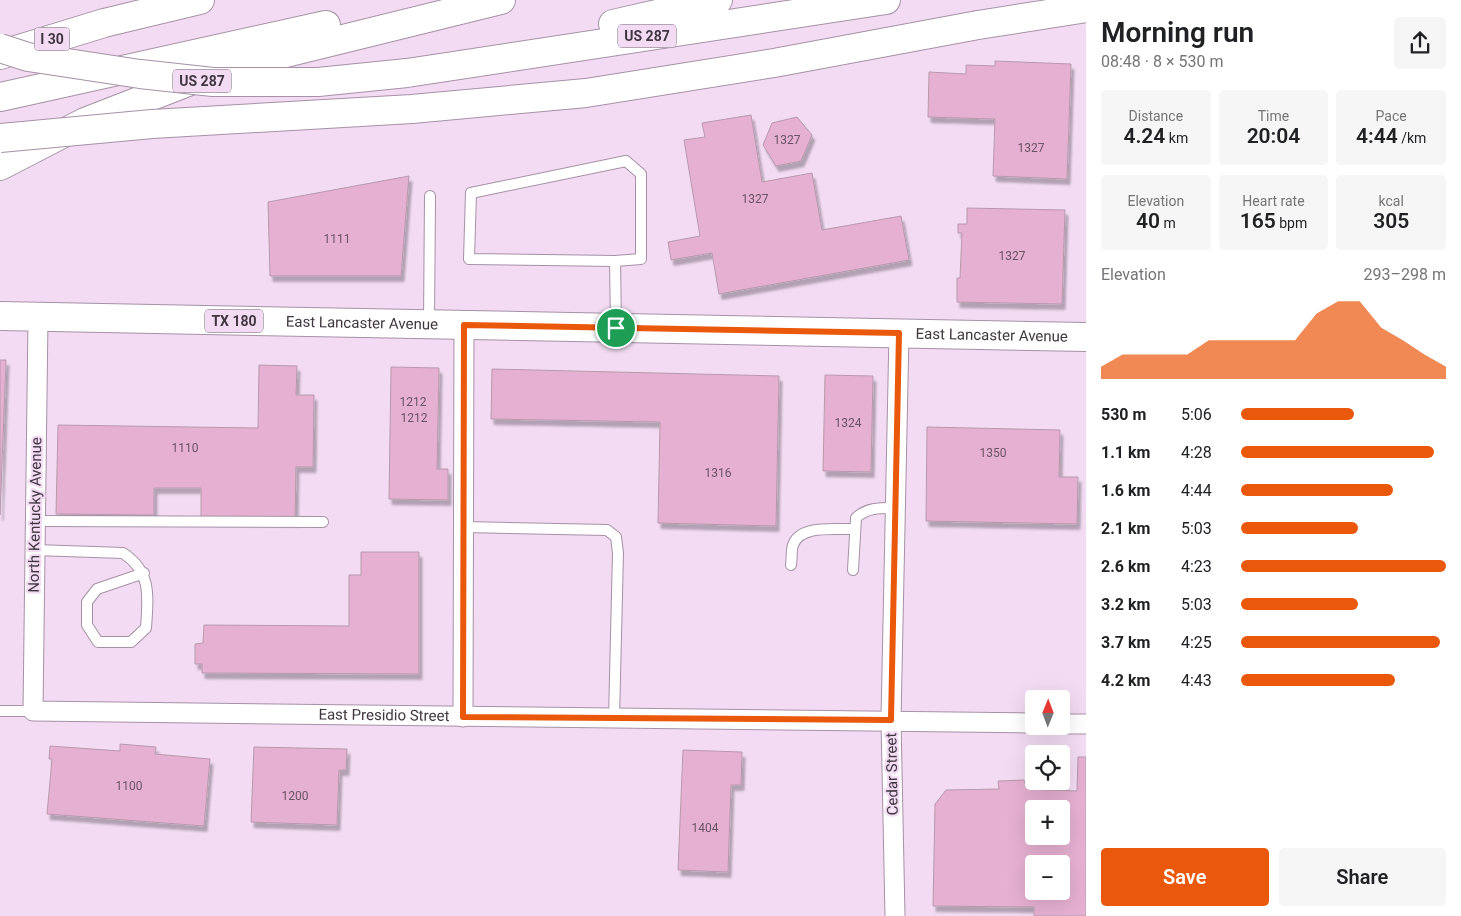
<!DOCTYPE html>
<meta charset="utf-8">
<style>
:root{--surface:#fff;--page:#f6f6f6;--text:#202124;--muted:#757577;--accent:#ea580c}
body{margin:0;font-family:Roboto,sans-serif;background:var(--page);color:var(--text);height:100vh;display:flex;flex-direction:column;font-size:19px;white-space:nowrap}
*{box-sizing:border-box;margin:0}
p{font-size:16px;color:var(--muted)}
.icon{flex:none;width:28px;height:28px;fill:none;stroke:currentColor;stroke-width:2;stroke-linecap:round;stroke-linejoin:round}
.map{position:relative;flex:1;overflow:hidden}
.panel{display:flex;flex-direction:column;background:var(--surface);width:375px}
.panel>*{flex:none}
.needle{width:32px;rotate:1deg}
.buttons{position:absolute;left:1025px;top:690px;display:grid;gap:10px}
.buttons a{display:grid;place-items:center;width:45px;height:45px;border-radius:5px;background:var(--surface);box-shadow:0 5px 20px #0002;font-size:25px}
.pin{position:absolute;display:grid;place-items:center;width:42px;height:42px;color:#fff;margin:-21px;border:2px solid #fff;border-radius:50%;box-shadow:0 1px 5px #0007}
.round{display:grid;place-items:center;flex:none;width:52px;height:52px;border-radius:5px;background:var(--page)}
.overview{display:flex;align-items:center;justify-content:space-between;height:85px;padding:0 15px}
h1{font-size:28px;font-weight:600;line-height:38px}
.stats{display:grid;grid-template-columns:repeat(3,1fr);gap:8px;height:85px;padding:5px 15px}
.stats div{display:grid;align-content:center;border-radius:5px;background:var(--page);text-align:center}
.stats b{font-size:21px;font-weight:600}
.stats small{font-size:14px;font-weight:400}
.stats p{font-size:14px}
.chart{height:140px;padding:10px 15px}
.chart p{display:flex;justify-content:space-between}
.chart svg{width:100%;height:90px;margin-top:5px;fill:var(--accent);opacity:.7}
.cta{display:flex;gap:10px;margin-top:auto;padding:10px 15px}
.cta a{flex:1;height:58px;border-radius:5px;background:var(--accent);color:#fff;font-size:20px;font-weight:600;line-height:58px;text-align:center}
.cta a+a{background:var(--page);color:var(--text)}
ul{padding:0 15px;list-style:none;font-size:16px}
li{display:grid;grid-template-columns:80px 60px 1fr;align-items:center;height:38px}
li i{height:12px;border-radius:6px;background:var(--accent)}
main{display:flex;flex:1;min-height:0}
.map>svg:first-child{display:block}
</style>
<main>
<div class="map">
<svg width="1086" height="916" viewBox="0 0 1086 916">
<defs>
<filter id="shadow"><feDropShadow dx="3" dy="5.5" stdDeviation="1" flood-color="#0004"/></filter>
</defs>
<rect width="100%" height="100%" fill="#f3dcf3"/>
<g fill="#e6b0d2" stroke="#b69aab" fill-rule="evenodd" filter="url(#shadow)">
<polygon points="995,61 1071,64 1067,179 993,176 995,119 928,117 929,72 966,74 966,65 995,66"/>
<polygon points="751,115 762,182 812,173 822,230 901,216 909,260 719,294 712,253 671,260 668,242 700,236 684,140 705,137 702,123"/>
<polygon points="797,117 812,135 801,161 776,166 763,145 772,123"/>
<polygon points="409,176 401,276 270,276 268,202"/>
<polygon points="967,208 1065,210 1062,304 957,302 957,278 960,278 962,233 958,233 958,224 967,224"/>
<polygon points="0,360 6,360 0,515"/>
<polygon points="259,365 297,366 296,395 314,395 313,467 296,467 295,521 201,519 201,488 154,488 154,515 56,514 58,425 258,428"/>
<polygon points="391,367 439,368 437,469 448,469 448,500 389,499"/>
<polygon points="492,369 779,376 776,526 658,523 660,422 491,419"/>
<polygon points="825,375 873,376 871,472 823,471"/>
<polygon points="927,427 1060,430 1059,477 1078,477 1077,524 926,521"/>
<polygon points="361,552 419,552 419,674 202,673 202,664 195,664 195,644 203,643 204,625 349,626 349,575 361,575"/>
<polygon points="120,744 156,747 155,754 210,759 204,826 47,814 52,759 49,759 50,746 120,751"/>
<polygon points="254,747 347,749 346,770 339,770 337,825 251,822"/>
<polygon points="683,750 742,752 741,785 731,785 728,872 678,870"/>
<path d="M1078,757h8v159h-52v-9l-101,-1 2,-102 11,-14 53,-1 -1,-8 26,-1 3,9 50,2zM1034,809h27v27h-27zM1034,864h27v27h-27z"/>
</g>
<g fill="none" stroke-linecap="round" stroke-linejoin="round">
<defs>
<g id="service">
<polyline points="615,261 641,259 641,174 626,161 471,193 469,259 615,261 616,327"/>
<polyline points="429,324 430,196"/>
<polyline points="35,521 323,522"/>
<polyline points="464,527 607,530 616,537 618,553 614,718"/>
<path d="M35,550l88,3c29,19 25,44 23,75l-15,14h-33l-11,-17v-23l10,-13 47,-16"/>
<path d="M791,565c1,-6 0,-14 2,-20 7,-21 43,-15 61,-16"/>
<path d="M853,570l3,-52c11,-11 26,-10 40,-10"/>
<polyline points="0,711 33,711"/>
</g>
<g id="minor">
<path id="s1" d="M38,318l-5,393 1001,12"/>
<polyline points="463,717 464,325"/>
<polyline points="1061,724 1086,724"/>
<polyline points="895,916 891,720 899,333"/>
</g>
<g id="primary">
<path id="s2" d="M0,316l1086,21"/>
</g>
<g id="motorway">
<polyline points="613,24 718,0"/>
<polyline points="978,25 1086,8"/>
<polyline points="0,55 104,23 200,0"/>
<polyline points="407,73 886,0"/>
<polyline points="0,97 326,25"/>
<polyline points="0,166 85,122 193,80 282,54 501,0"/>
</g>
</defs>
<use href="#service" stroke="#a691a6" stroke-width="12"/>
<use href="#minor" stroke="#a691a6" stroke-width="21"/>
<use href="#primary" stroke="#a691a6" stroke-width="30"/>
<use href="#motorway" stroke="#a691a6" stroke-width="30"/>
<use href="#service" stroke="#fff" stroke-width="10"/>
<use href="#minor" stroke="#fff" stroke-width="19"/>
<use href="#primary" stroke="#fff" stroke-width="28"/>
<use href="#motorway" stroke="#fff" stroke-width="28"/>
<defs>
<g id="motorway-bridge">
<polyline points="0,48 28,57 140,74 213,82 318,82 407,73"/>
<polyline points="0,138 152,124 412,109 586,93 774,63 978,25"/>
</g>
</defs>
<use href="#motorway-bridge" stroke="#a691a6" stroke-width="30" stroke-linecap="butt"/>
<use href="#motorway-bridge" stroke="#fff" stroke-width="28"/>
</g>
<g fill="none" stroke-linecap="round" stroke-linejoin="round">
<defs>
<polygon id="route" points="464,325 899,333 891,720 463,717"/>
</defs>
<use href="#route" stroke="#fff" stroke-width="10"/>
<use href="#route" stroke="#ea580c" stroke-width="6"/>
</g>
<g text-anchor="middle" dominant-baseline="central" stroke-width="4.5" stroke-linejoin="round" paint-order="stroke">
<g font-size="12" fill="#695464">
<text x="787" y="140">1327</text>
<text x="1031" y="148">1327</text>
<text x="755" y="199">1327</text>
<text x="337" y="239">1111</text>
<text x="1012" y="256">1327</text>
<text x="413" y="402">1212</text>
<text x="414" y="418">1212</text>
<text x="848" y="423">1324</text>
<text x="185" y="448">1110</text>
<text x="993" y="453">1350</text>
<text x="718" y="473">1316</text>
<text x="129" y="786">1100</text>
<text x="295" y="796">1200</text>
<text x="705" y="828">1404</text>
</g>
<g fill="#f3dcf3" stroke="#756876" stroke-width="1">
<rect x="618" y="24.5" width="58" height="23" rx="4"/>
<rect x="34.5" y="27.5" width="35" height="23" rx="4"/>
<rect x="173" y="69.5" width="58" height="23" rx="4"/>
<rect x="205" y="309.5" width="58" height="23" rx="4"/>
</g>
<g font-size="14" font-weight="bold" fill="#3f3640">
<text x="647" y="36">US 287</text>
<text x="52" y="39">I 30</text>
<text x="202" y="81">US 287</text>
<text x="234" y="321">TX 180</text>
</g>
<g font-size="15" fill="#3f3640" stroke="#f3dcf3">
<text stroke="none"><textPath href="#s2" startOffset="362">East Lancaster Avenue</textPath></text>
<text stroke="none"><textPath href="#s2" startOffset="992">East Lancaster Avenue</textPath></text>
<text transform="translate(35 515) rotate(-89)">North Kentucky Avenue</text>
<text stroke="none"><textPath href="#s1" startOffset="744">East Presidio Street</textPath></text>
<text transform="translate(892 774) rotate(-91)">Cedar Street</text>
</g>
</g>
</svg>
<div class="buttons">
<a><svg class="needle" viewBox="-14 -14 28 28"><path d="M0-13l5 13h-10z" fill="#e53935"/><path d="M0 13l5-13h-10z" fill="#757577"/></svg></a>
<a><svg class="icon" aria-label="locate" viewBox="0 0 24 24"><circle cx="12" cy="12" r="6"/><path d="M12 2v4M12 18v4M2 12h4M18 12h4"/></svg></a>
<a>+</a>
<a>−</a>
</div>
<div class="pin" style="left:616px;top:328px;background:#1e9e55"><svg class="icon" aria-label="arrive" viewBox="0 0 24 24"><path d="M6 21V4h12l-3 4 3 4H6"/></svg></div>
</div>
<section class="panel">
<div class="overview"><div><h1>Morning run</h1><p>08:48 · 8 × 530 m</p></div><a class="round"><svg class="icon" aria-label="share" viewBox="0 0 24 24"><path d="M12 15V3M7 8l5-5 5 5M5 13v7h14v-7"/></svg></a></div>
<div class="stats">
<div><p>Distance</p><b>4.24<small> km</small></b></div>
<div><p>Time</p><b>20:04</b></div>
<div><p>Pace</p><b>4:44<small> /km</small></b></div>
</div>
<div class="stats">
<div><p>Elevation</p><b>40<small> m</small></b></div>
<div><p>Heart rate</p><b>165<small> bpm</small></b></div>
<div><p>kcal</p><b>305</b></div>
</div>
<div class="chart"><p><span>Elevation</span>293–298 m</p>
<svg viewBox="0 0 160 44" preserveAspectRatio="none"><path d="M0 44V38L10 32L20 32L30 32L40 32L50 25L60 25L70 25L80 25L90 25L100 12L110 6L120 6L130 19L140 25L150 32L160 38V44z"/></svg>
</div>
<ul>
<li><b>530 m</b>5:06<i style="width:55%"></i></li>
<li><b>1.1 km</b>4:28<i style="width:94%"></i></li>
<li><b>1.6 km</b>4:44<i style="width:74%"></i></li>
<li><b>2.1 km</b>5:03<i style="width:57%"></i></li>
<li><b>2.6 km</b>4:23<i style="width:100%"></i></li>
<li><b>3.2 km</b>5:03<i style="width:57%"></i></li>
<li><b>3.7 km</b>4:25<i style="width:97%"></i></li>
<li><b>4.2 km</b>4:43<i style="width:75%"></i></li>
</ul>
<div class="cta"><a>Save</a><a>Share</a></div>
</section>
</main>
